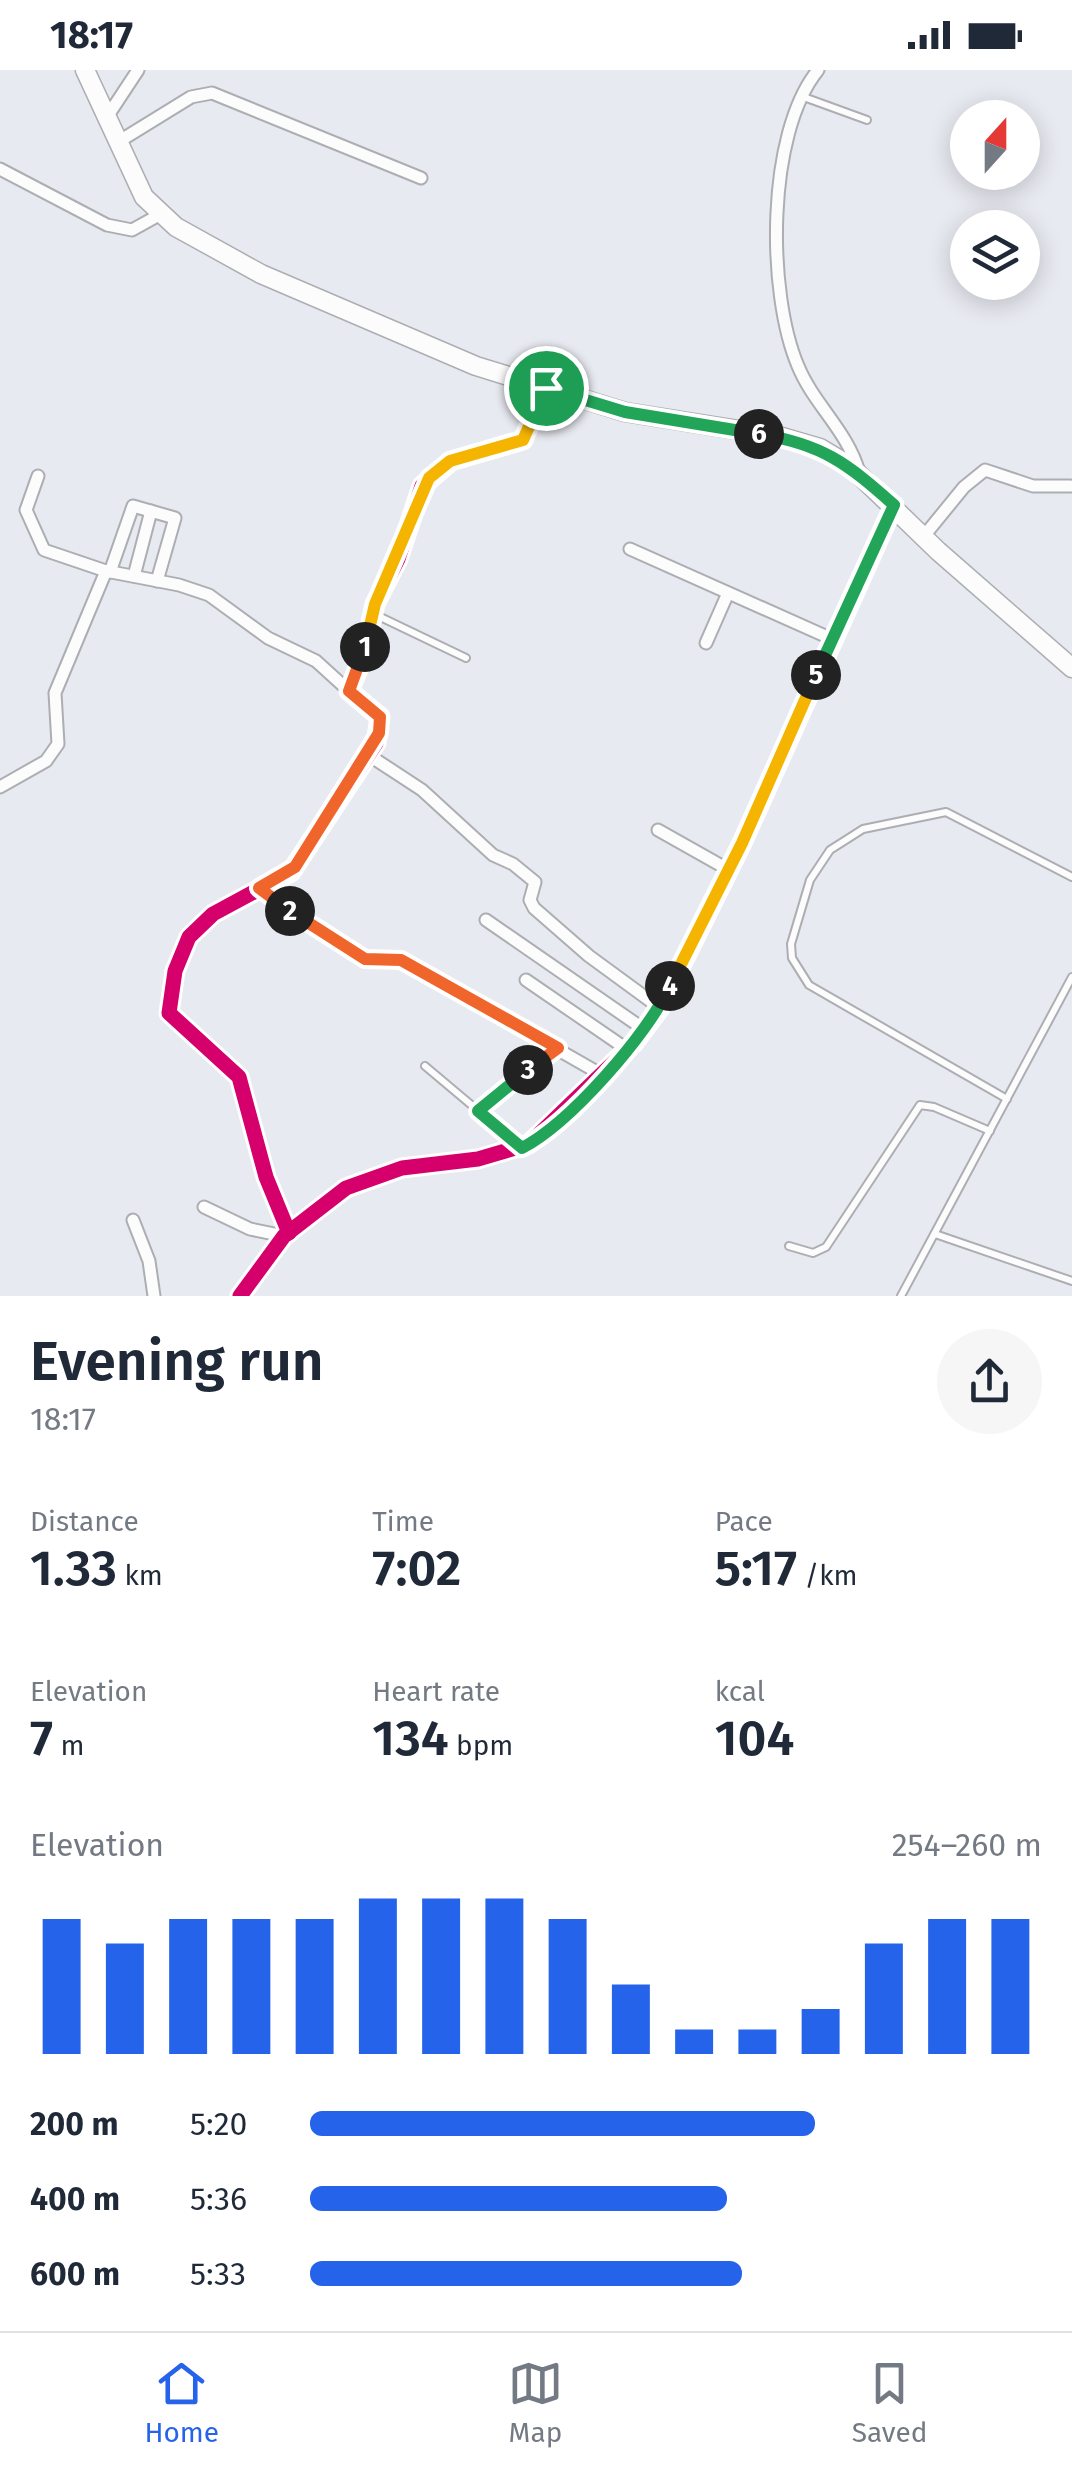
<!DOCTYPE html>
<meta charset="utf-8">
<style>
:root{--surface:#fff;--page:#f6f6f7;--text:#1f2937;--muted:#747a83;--line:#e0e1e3;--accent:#2563eb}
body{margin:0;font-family:"Fira Sans",sans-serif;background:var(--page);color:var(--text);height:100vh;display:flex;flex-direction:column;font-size:38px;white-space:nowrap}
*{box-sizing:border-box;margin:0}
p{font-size:32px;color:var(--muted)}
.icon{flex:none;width:55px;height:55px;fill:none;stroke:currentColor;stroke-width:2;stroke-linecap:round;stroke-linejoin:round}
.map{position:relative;height:1226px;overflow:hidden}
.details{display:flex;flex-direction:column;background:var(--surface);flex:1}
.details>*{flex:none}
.needle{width:65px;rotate:21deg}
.fabs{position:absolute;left:950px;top:30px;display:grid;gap:20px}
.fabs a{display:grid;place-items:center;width:90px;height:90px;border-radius:50%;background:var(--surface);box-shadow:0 5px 25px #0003;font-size:50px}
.pin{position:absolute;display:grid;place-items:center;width:85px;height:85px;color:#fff;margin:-42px;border:5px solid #fff;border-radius:50%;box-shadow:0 2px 10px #0007}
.km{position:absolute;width:50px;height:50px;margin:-25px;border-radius:50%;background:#222;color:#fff;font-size:28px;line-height:50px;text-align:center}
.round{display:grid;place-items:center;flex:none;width:105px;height:105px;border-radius:52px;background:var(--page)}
.headline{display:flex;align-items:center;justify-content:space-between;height:170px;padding:0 30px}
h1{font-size:55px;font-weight:600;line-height:75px}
.metrics{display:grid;grid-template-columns:repeat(3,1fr);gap:15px;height:170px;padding:10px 30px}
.metrics div{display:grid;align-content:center}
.metrics b{font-size:50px;font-weight:600}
.metrics small{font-size:28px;font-weight:400}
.metrics p{font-size:28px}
.chart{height:280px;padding:20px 30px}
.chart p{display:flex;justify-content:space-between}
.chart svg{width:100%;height:180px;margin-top:10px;stroke:var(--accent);stroke-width:6}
ul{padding:0 30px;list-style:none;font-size:32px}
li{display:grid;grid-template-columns:160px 120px 1fr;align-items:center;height:75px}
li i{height:25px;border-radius:12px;background:var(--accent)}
.status{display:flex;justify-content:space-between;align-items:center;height:70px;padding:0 50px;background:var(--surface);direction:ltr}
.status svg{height:28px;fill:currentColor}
.tabs{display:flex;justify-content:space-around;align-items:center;height:140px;border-top:2px solid var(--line);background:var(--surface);font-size:28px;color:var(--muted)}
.tabs a{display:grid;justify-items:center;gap:5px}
.tabs .active{color:var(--accent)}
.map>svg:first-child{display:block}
</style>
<div class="status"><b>18:17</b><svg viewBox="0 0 49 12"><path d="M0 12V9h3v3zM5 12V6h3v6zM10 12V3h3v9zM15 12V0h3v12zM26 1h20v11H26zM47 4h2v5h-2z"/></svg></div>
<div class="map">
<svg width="1072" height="1226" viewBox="0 0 1072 1226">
<rect width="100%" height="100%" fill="#e8eaf1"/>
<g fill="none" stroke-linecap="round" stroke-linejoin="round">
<defs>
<g id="service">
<polyline points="801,26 867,50"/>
<polyline points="372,543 466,588"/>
<polyline points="425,996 519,1075"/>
<polyline points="1007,1029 809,915 792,888 791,874 810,810 830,780 863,759 946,742 1072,807"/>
<polyline points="478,1041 557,979"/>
<polyline points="935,1164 1072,1211"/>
<polyline points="789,1176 813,1183 826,1177 920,1035 934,1037 990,1061"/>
<polyline points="901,1226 1072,907"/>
</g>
<g id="minor">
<path d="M818,0c-52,64 -51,223 -20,296 16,39 49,64 61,106"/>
<polyline points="107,47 138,0"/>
<polyline points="118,72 191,27 212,23 421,108"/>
<polyline points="0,99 107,155 132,160 159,145"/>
<polyline points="38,406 26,440 44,480 106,501"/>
<polyline points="924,466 964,417 985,400 1033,416 1070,416"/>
<polyline points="630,479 832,569"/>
<polyline points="110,502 133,436 175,448 157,511"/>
<polyline points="134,506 151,441"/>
<polyline points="706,573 728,523"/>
<polyline points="367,684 422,720 493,785 513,794 535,812 530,830 534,838 589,886 660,938"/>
<polyline points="0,717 46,691 58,674 55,623 106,501 179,515 209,525 268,568 316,591 349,621"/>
<polyline points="658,760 729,800"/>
<polyline points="259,818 365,889 401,890 604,1006"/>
<polyline points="486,850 645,960"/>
<polyline points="526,910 628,980"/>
<polyline points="204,1137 250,1159 284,1166"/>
<polyline points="133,1150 149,1191 154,1226"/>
<polyline points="289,1163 266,1107 239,1007 169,943 175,901 189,867 213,844 291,802 376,673 380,647 349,621 364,585 375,534 398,489 422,416 451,391 523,370 545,318"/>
<polyline points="240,1226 284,1166 346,1118 402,1098 478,1089 529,1074 634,973 660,938 742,773 894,435"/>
</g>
<polyline id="primary" points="85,0 144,127 176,157 261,204 476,296 625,342 782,367 820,378 850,396 938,481 1072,598"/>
</defs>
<use href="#service" stroke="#acaeb2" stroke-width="10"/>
<use href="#minor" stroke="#acaeb2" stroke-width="15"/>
<use href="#primary" stroke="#acaeb2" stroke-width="21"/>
<use href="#service" stroke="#fcfcfd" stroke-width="6"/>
<use href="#minor" stroke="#fcfcfd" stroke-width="11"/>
<use href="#primary" stroke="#fcfcfd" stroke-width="18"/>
<defs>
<g id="cycleway">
<polyline points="289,1163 266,1107 239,1007 169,943 175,901 189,867 213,844 291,802 376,673 380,647 349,621 364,585 375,534 398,489 422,416 451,391 523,370 545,318"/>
<polyline points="240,1226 284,1166 346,1118 402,1098 478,1089 529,1074 634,973 660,938 742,773 894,435"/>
</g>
</defs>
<use href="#cycleway" stroke="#fff" stroke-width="21"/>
<use href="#cycleway" stroke="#d6006c" stroke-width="15"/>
</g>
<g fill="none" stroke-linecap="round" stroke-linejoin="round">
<defs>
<polyline id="split-1" points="365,577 375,534 429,408 450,391 523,370 546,318"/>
<polyline id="split-2" points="290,841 259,818 295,797 379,663 380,647 349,621 365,577"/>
<polyline id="split-3" points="290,841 365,889 401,890 558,978 528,1000"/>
<path id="split-4" d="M528,1000l-50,41 44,37c48,-25 125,-113 148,-162"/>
<polyline id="split-5" points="670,916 742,773 816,605"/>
<path id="split-6" d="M759,364c63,10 88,29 135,71l-78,170"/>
<polyline id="split-7" points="546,318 625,342 759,364"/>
</defs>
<use href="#split-1" stroke="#fff" stroke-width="20"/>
<use href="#split-2" stroke="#fff" stroke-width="20"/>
<use href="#split-3" stroke="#fff" stroke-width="20"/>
<use href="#split-4" stroke="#fff" stroke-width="20"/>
<use href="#split-5" stroke="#fff" stroke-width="20"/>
<use href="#split-6" stroke="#fff" stroke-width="20"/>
<use href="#split-7" stroke="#fff" stroke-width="20"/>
<use href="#split-1" stroke="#f5b400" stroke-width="12"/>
<use href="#split-2" stroke="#f0652b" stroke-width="12"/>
<use href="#split-3" stroke="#f0652b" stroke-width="12"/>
<use href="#split-4" stroke="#22a559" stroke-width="12"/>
<use href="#split-5" stroke="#f5b400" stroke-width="12"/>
<use href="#split-6" stroke="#22a559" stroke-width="12"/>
<use href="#split-7" stroke="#22a559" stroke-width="12"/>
</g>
</svg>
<div class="fabs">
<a><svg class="needle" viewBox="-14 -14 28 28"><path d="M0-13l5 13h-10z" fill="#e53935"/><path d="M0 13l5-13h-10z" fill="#747a83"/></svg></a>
<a><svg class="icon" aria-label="layers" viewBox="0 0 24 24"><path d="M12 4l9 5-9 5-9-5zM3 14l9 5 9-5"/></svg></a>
</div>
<div class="pin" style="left:546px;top:318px;background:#1e9e55"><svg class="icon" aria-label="arrive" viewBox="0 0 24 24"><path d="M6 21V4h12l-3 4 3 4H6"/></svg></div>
<b class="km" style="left:365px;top:577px">1</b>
<b class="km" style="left:290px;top:841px">2</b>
<b class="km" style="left:528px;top:1000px">3</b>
<b class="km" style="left:670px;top:916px">4</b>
<b class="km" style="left:816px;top:605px">5</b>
<b class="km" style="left:759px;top:364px">6</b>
</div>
<section class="details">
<div class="headline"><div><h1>Evening run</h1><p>18:17</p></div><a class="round"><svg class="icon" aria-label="share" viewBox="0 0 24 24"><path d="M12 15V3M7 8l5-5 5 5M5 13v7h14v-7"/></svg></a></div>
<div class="metrics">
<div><p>Distance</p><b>1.33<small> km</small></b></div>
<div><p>Time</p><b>7:02</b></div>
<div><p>Pace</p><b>5:17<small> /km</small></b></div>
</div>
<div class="metrics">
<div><p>Elevation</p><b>7<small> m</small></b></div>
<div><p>Heart rate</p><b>134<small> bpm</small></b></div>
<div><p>kcal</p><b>104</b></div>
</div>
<div class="chart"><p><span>Elevation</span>254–260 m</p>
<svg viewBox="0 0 160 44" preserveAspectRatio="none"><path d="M5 44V11M15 44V17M25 44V11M35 44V11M45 44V11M55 44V6M65 44V6M75 44V6M85 44V11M95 44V27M105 44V38M115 44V38M125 44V33M135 44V17M145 44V11M155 44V11"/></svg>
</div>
<ul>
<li><b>200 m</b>5:20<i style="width:69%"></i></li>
<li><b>400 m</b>5:36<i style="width:57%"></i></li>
<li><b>600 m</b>5:33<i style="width:59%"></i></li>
</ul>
</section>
<nav class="tabs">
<a class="active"><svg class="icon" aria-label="home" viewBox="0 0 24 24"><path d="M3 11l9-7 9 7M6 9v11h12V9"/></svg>Home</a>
<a><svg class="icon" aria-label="map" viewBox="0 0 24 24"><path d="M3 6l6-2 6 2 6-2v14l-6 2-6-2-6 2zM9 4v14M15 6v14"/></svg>Map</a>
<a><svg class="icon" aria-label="saved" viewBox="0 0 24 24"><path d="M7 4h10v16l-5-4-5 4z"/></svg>Saved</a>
</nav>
